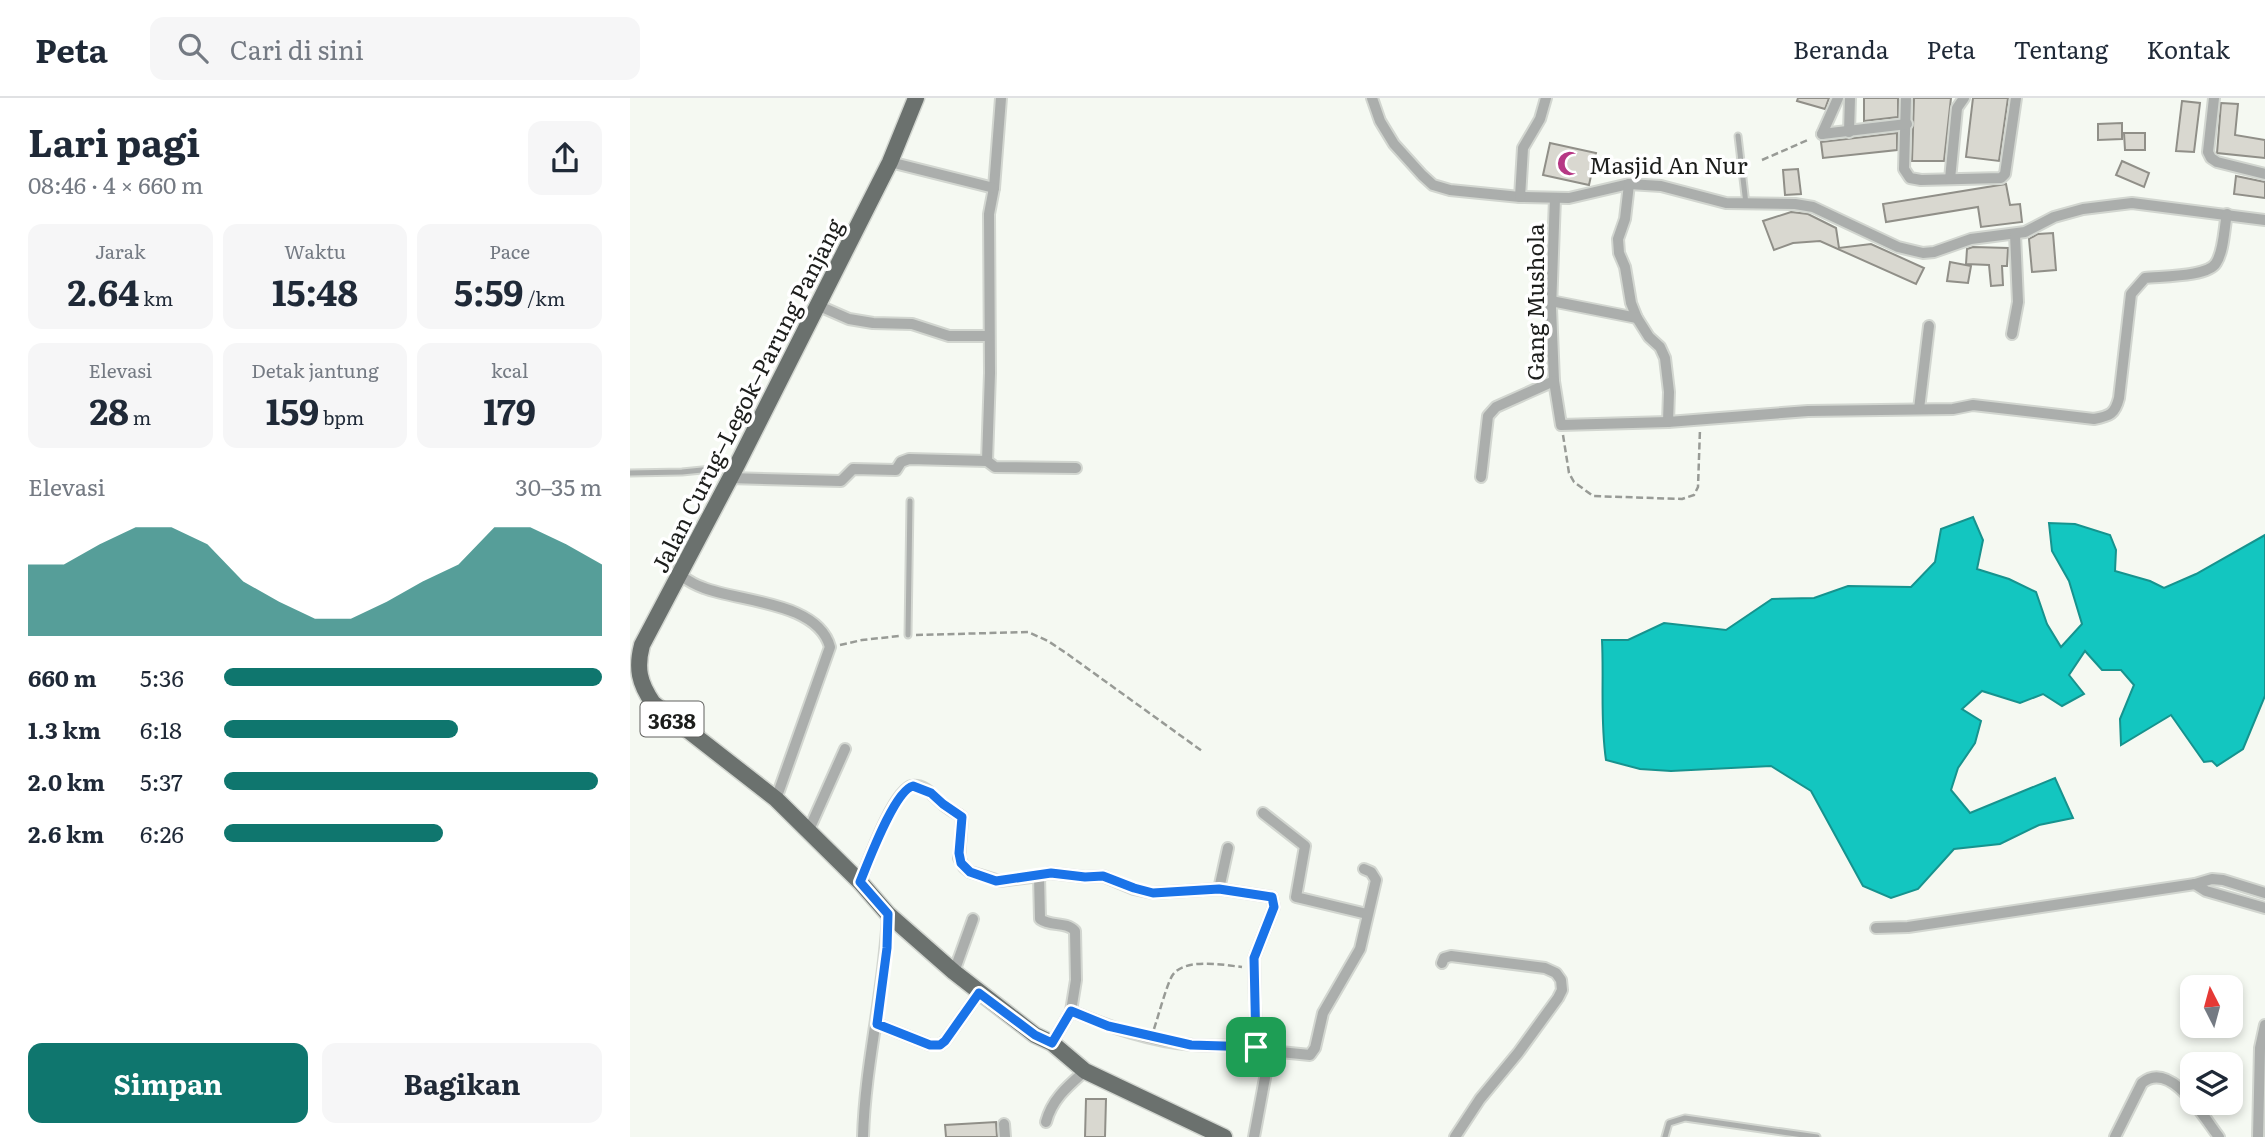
<!DOCTYPE html>
<html lang="id">
<meta charset="utf-8">
<style>
:root{--surface:#fff;--page:#f6f6f7;--text:#1f2937;--muted:#747a83;--line:#e0e1e3;--accent:#0f766e}
body{margin:0;font-family:Literata,serif;background:var(--page);color:var(--text);height:100vh;display:flex;flex-direction:column;font-size:26px;white-space:nowrap}
*{box-sizing:border-box;margin:0}
p{font-size:23px;color:var(--muted)}
.icon{flex:none;width:38px;height:38px;fill:none;stroke:currentColor;stroke-width:2;stroke-linecap:round;stroke-linejoin:round}
.map{position:relative;flex:1;overflow:hidden}
.side{display:flex;flex-direction:column;background:var(--surface);width:630px}
.side>*{flex:none}
.needle{width:46px;rotate:354deg}
.buttons{position:absolute;left:1550px;top:877px;display:grid;gap:14px}
.buttons a{display:grid;place-items:center;width:63px;height:63px;border-radius:14px;background:var(--surface);box-shadow:0 4px 10px #0003;font-size:35px}
.pin{position:absolute;display:grid;place-items:center;width:60px;height:60px;color:#fff;margin:-30px;border-radius:14px;box-shadow:0 4px 10px #0006}
.round{display:grid;place-items:center;flex:none;width:74px;height:74px;border-radius:14px;background:var(--page)}
.headline{display:flex;align-items:center;justify-content:space-between;height:119px;padding:0 28px}
h1{font-size:38px;font-weight:700;line-height:52px}
.metrics{display:grid;grid-template-columns:repeat(3,1fr);gap:10px;height:119px;padding:7px 28px}
.metrics div{display:grid;align-content:center;border-radius:14px;background:var(--page);text-align:center}
.metrics b{font-size:35px;font-weight:700}
.metrics small{font-size:19px;font-weight:400}
.metrics p{font-size:19px}
.chart{height:196px;padding:14px 28px}
.chart p{display:flex;justify-content:space-between}
.chart svg{width:100%;height:126px;margin-top:7px;fill:var(--accent);opacity:.7}
.primary-button{display:flex;gap:14px;margin-top:auto;padding:14px 28px}
.primary-button a{flex:1;height:80px;border-radius:14px;background:var(--accent);color:#fff;font-size:28px;font-weight:700;line-height:80px;text-align:center}
.primary-button a+a{background:var(--page);color:var(--text)}
ul{padding:0 28px;list-style:none;font-size:23px}
li{display:grid;grid-template-columns:112px 84px 1fr;align-items:center;height:52px}
li i{height:18px;border-radius:9px;background:var(--accent)}
header{display:flex;align-items:center;gap:42px;box-sizing:border-box;height:98px;padding:0 35px;background:var(--surface);border-bottom:2px solid var(--line)}
header strong{font-size:33px}
nav{display:flex;gap:38px;margin-inline-start:auto;font-size:24px}
.search{width:490px;height:63px;background:var(--page);display:flex;align-items:center;gap:18px;box-sizing:border-box;padding:0 24px;border-radius:14px;color:var(--muted);font-size:26px}
main{display:flex;flex:1;min-height:0}
.map>svg:first-child{display:block}
</style>
<header>
<strong>Peta</strong>
<div class="search"><svg class="icon" aria-label="search" viewBox="0 0 24 24"><circle cx="10" cy="10" r="6"/><path d="M15 15l6 6"/></svg>Cari di sini</div>
<nav><a>Beranda</a><a>Peta</a><a>Tentang</a><a>Kontak</a></nav>
</header>
<main>
<section class="side">
<div class="headline"><div><h1>Lari pagi</h1><p>08:46 · 4 × 660 m</p></div><a class="round"><svg class="icon" aria-label="share" viewBox="0 0 24 24"><path d="M12 15V3M7 8l5-5 5 5M5 13v7h14v-7"/></svg></a></div>
<div class="metrics">
<div><p>Jarak</p><b>2.64<small> km</small></b></div>
<div><p>Waktu</p><b>15:48</b></div>
<div><p>Pace</p><b>5:59<small> /km</small></b></div>
</div>
<div class="metrics">
<div><p>Elevasi</p><b>28<small> m</small></b></div>
<div><p>Detak jantung</p><b>159<small> bpm</small></b></div>
<div><p>kcal</p><b>179</b></div>
</div>
<div class="chart"><p><span>Elevasi</span>30–35 m</p>
<svg viewBox="0 0 160 44" preserveAspectRatio="none"><path d="M0 44V19L10 19L20 12L30 6L40 6L50 12L60 25L70 32L80 38L90 38L100 32L110 25L120 19L130 6L140 6L150 12L160 19V44z"/></svg>
</div>
<ul>
<li><b>660 m</b>5:36<i style="width:100%"></i></li>
<li><b>1.3 km</b>6:18<i style="width:62%"></i></li>
<li><b>2.0 km</b>5:37<i style="width:99%"></i></li>
<li><b>2.6 km</b>6:26<i style="width:58%"></i></li>
</ul>
<div class="primary-button"><a>Simpan</a><a>Bagikan</a></div>
</section>
<div class="map">
<svg width="1635" height="1039" viewBox="0 0 1635 1039">
<rect width="100%" height="100%" fill="#f5f9f2"/>
<path fill="#13c6c0" stroke="#16938e" stroke-width="2" d="M1343,419l10,23 -6,29 32,10 27,13 11,32 14,23 21,-23 -13,-43 -17,-30 -3,-28 26,1 35,11 6,15 -1,21 35,10 14,7 32,-14 69,-39v161l-22,53 -26,17 -5,-5 -8,1 -33,-47 -50,30 -1,-26 14,-34 -13,-15h-19l-17,-19 -16,24 15,19 -22,12 -19,-12 -23,9 -38,-12 -20,18 19,12 -6,22 -17,25 -7,22 19,23 85,-35 18,40 -34,7 -39,19 -46,5 -36,40 -27,9 -28,-12 -52,-95 -40,-25 -100,5 -31,-2 -34,-9c-6,-39 -2,-80 -4,-120h26l36,-17 62,7 46,-31 42,-1 34,-12 63,1 24,-25 6,-33z"/>
<g fill="#d9d8d0" stroke="#908f88" stroke-width="2">
<polygon points="1168,0 1199,0 1195,11 1167,3"/>
<polygon points="1234,0 1268,0 1268,19 1234,23"/>
<polygon points="1284,0 1321,0 1314,63 1282,63"/>
<polygon points="1343,0 1378,0 1369,63 1336,59"/>
<polygon points="1552,3 1570,5 1564,54 1546,53"/>
<polygon points="1591,5 1608,6 1605,37 1635,42 1635,60 1587,55"/>
<polygon points="1492,25 1492,41 1468,42 1468,26"/>
<polygon points="1267,35 1267,52 1193,60 1191,44"/>
<polygon points="1494,35 1515,35 1515,52 1495,52"/>
<polygon points="920,45 966,55 959,87 913,77"/>
<polygon points="1492,63 1519,75 1514,89 1486,77"/>
<polygon points="1168,71 1171,96 1155,97 1153,72"/>
<polygon points="1606,78 1635,84 1635,100 1604,96"/>
<polygon points="1376,86 1380,107 1390,106 1392,124 1351,129 1348,109 1256,124 1253,106"/>
<polygon points="1161,114 1178,116 1206,130 1209,150 1241,146 1294,170 1286,186 1190,143 1163,145 1144,152 1133,123"/>
<polygon points="1423,135 1426,172 1402,174 1399,141 1408,136"/>
<polygon points="1343,149 1378,150 1377,168 1372,168 1373,187 1361,188 1359,167 1336,166 1337,151"/>
<polygon points="1320,164 1341,168 1338,185 1317,183"/>
<polygon points="456,1001 476,1001 475,1039 455,1039"/>
<polygon points="366,1024 367,1039 316,1039 315,1027"/>
</g>
<g fill="none" stroke-linecap="round" stroke-linejoin="round">
<defs>
<g id="lane">
<polyline points="1108,38 1116,106"/>
<polyline points="0,375 52,374 102,369"/>
<polyline points="278,537 280,403"/>
<polyline points="1035,1039 1039,1025 1055,1020 1187,1039"/>
</g>
<g id="street">
<polyline points="371,0 364,90 359,116 360,275 357,363 365,369 446,370"/>
<polyline points="742,0 750,23 764,46 792,77 803,87 820,92 890,99 939,100 999,86 1031,88 1096,105 1165,106 1183,109 1268,149 1293,155 1304,154 1341,141 1395,134 1424,119 1453,111 1502,105 1635,122"/>
<polyline points="1276,0 1274,71 1280,80 1291,82 1371,80 1375,76 1386,0"/>
<polyline points="1584,0 1578,54 1581,60 1587,64 1635,76"/>
<polyline points="1219,34 1220,0"/>
<polyline points="1192,36 1277,26"/>
<polyline points="1192,36 1208,0"/>
<polyline points="260,64 364,90"/>
<polyline points="1320,81 1327,10 1334,0"/>
<path d="M999,86l-4,35 -7,20 1,14 6,14 6,36 6,15 12,19 11,10 5,11 4,34 -1,30 140,-11 145,-2 20,-4 121,14c16,-3 21,-5 25,-21l12,-104 14,-16c16,-2 63,-1 71,-15 8,-12 8,-35 11,-49"/>
<polyline points="890,99 893,50 910,21 916,0"/>
<polyline points="925,100 921,210 924,283 931,327 1038,324"/>
<polyline points="921,203 1007,220"/>
<polyline points="187,207 219,221 243,225 282,226 319,238 359,238"/>
<polyline points="1382,236 1388,204 1385,136"/>
<polyline points="1289,311 1299,228"/>
<polyline points="851,379 858,318 866,309 924,283"/>
<polyline points="99,380 211,383 223,371 266,372 271,364 279,361 357,363"/>
<path d="M50,477c7,5 15,10 24,13 37,14 114,14 126,59l-54,152"/>
<polyline points="633,715 675,748 666,799 737,816"/>
<polyline points="178,734 215,651"/>
<path d="M230,784c7,-17 34,-93 52,-96 16,-2 24,15 36,22 5,4 10,5 14,9l-3,41 5,9 6,5 29,9 40,-5"/>
<polyline points="1565,786 1576,793 1635,810"/>
<polyline points="589,791 598,750"/>
<polyline points="1246,830 1278,829 1565,786 1582,781 1593,782 1635,795"/>
<polyline points="812,865 814,860 821,858 915,870 926,875 931,882 932,892 928,900 888,955 850,1001 825,1039"/>
<polyline points="324,874 343,821"/>
<polyline points="247,926 300,947 310,947 315,943 349,895"/>
<polyline points="422,945 441,913"/>
<polyline points="640,953 680,957 685,950 693,915 730,851 746,782 741,774 734,771"/>
<path d="M416,1024c6,-23 22,-36 39,-51"/>
<polyline points="374,1026 375,1039"/>
<path d="M233,1039c2,-75 22,-148 25,-223"/>
<path d="M624,1039l16,-86c-25,-8 -51,-4 -77,-6 -42,-3 -83,-18 -122,-34l5,-31 -1,-49c-9,-10 -24,-4 -35,-12l-1,-43 11,-3 35,4 18,-1 31,13 19,4 66,-4 53,8 2,10 -20,51 2,89"/>
<path d="M1485,1039l27,-54c29,-24 62,35 77,54"/>
<polyline points="1628,1039 1630,950 1635,927"/>
</g>
<path id="primary" d="M286,0l-26,64 -154,305 -94,178c-6,23 -3,38 11,58l123,96 84,83 28,32 66,58 81,63 17,8 33,28 139,66"/>
</defs>
<use href="#lane" stroke="#d2d6d0" stroke-width="9"/>
<use href="#street" stroke="#d2d6d0" stroke-width="14"/>
<use href="#primary" stroke="#d2d6d0" stroke-width="19"/>
<g stroke="#989b96" stroke-width="2.5" stroke-dasharray="7 3.5" stroke-linecap="butt">
<polyline points="1132,62 1180,41"/>
<polyline points="933,337 939,375 944,384 963,398 1052,401 1064,397 1068,389 1070,331"/>
<polyline points="286,537 398,534 418,543 436,555 572,653"/>
<polyline points="210,547 232,542 269,538"/>
<path d="M524,931c4,-12 13,-45 18,-53 12,-19 51,-11 70,-9"/>
</g>
<use href="#lane" stroke="#abaeac" stroke-width="5"/>
<use href="#street" stroke="#abaeac" stroke-width="10"/>
<use href="#primary" stroke="#6b716e" stroke-width="16"/>
</g>
<g fill="none" stroke-linecap="round" stroke-linejoin="round">
<defs>
<path id="route" d="M283,688l18,7 12,11 19,13 -3,36 2,10 9,9 26,9 55,-8 34,4 18,-1 31,12 19,5 66,-4 53,8 2,10 -20,51 2,89 -65,-2 -83,-19 -37,-15 -19,32 -17,-8 -56,-42 -34,48 -5,4h-10l-53,-21 10,-76 1,-34 -28,-32c8,-19 34,-91 53,-96z"/>
</defs>
<use href="#route" stroke="#fff" stroke-width="14"/>
<use href="#route" stroke="#1a73e8" stroke-width="9"/>
</g>
<defs>
<symbol id="mosque-bare" viewBox="-9 -9 18 18"><path d="M3.5-4.9A6 6 0 1 0 3.5 4.9A5 5 0 1 1 3.5-4.9Z" fill="#b63784" stroke="#fff" stroke-width="2.5" paint-order="stroke"/></symbol>
</defs>
<g fill-rule="evenodd">
<use href="#mosque-bare" x="922" y="48" width="35" height="35"/>
</g>
<g text-anchor="middle" dominant-baseline="central" stroke-width="7" stroke-linejoin="round" paint-order="stroke">
<rect fill="#fff" stroke="#60615f" stroke-width="2" x="10.5" y="603.5" width="63" height="35" rx="5"/>
<g font-size="21" font-weight="bold" fill="#1c1d1b">
<text x="42" y="621">3638</text>
</g>
<g font-size="23" fill="#1c1d1b" stroke="#fff" text-anchor="start">
<text x="959" y="66">Masjid An Nur</text>
</g>
<g font-size="23" fill="#1c1d1b" stroke="#fff">
<text transform="translate(904 204) rotate(-90)">Gang Mushola</text>
<text transform="translate(116 297) rotate(-63)">Jalan Curug–Legok–Parung Panjang</text>
</g>
</g>
</svg>
<div class="buttons">
<a><svg class="needle" viewBox="-14 -14 28 28"><path d="M0-13l5 13h-10z" fill="#e53935"/><path d="M0 13l5-13h-10z" fill="#747a83"/></svg></a>
<a><svg class="icon" aria-label="layers" viewBox="0 0 24 24"><path d="M12 4l9 5-9 5-9-5zM3 14l9 5 9-5"/></svg></a>
</div>
<div class="pin" style="left:626px;top:949px;background:#1e9e55"><svg class="icon" aria-label="arrive" viewBox="0 0 24 24"><path d="M6 21V4h12l-3 4 3 4H6"/></svg></div>
</div>
</main>
